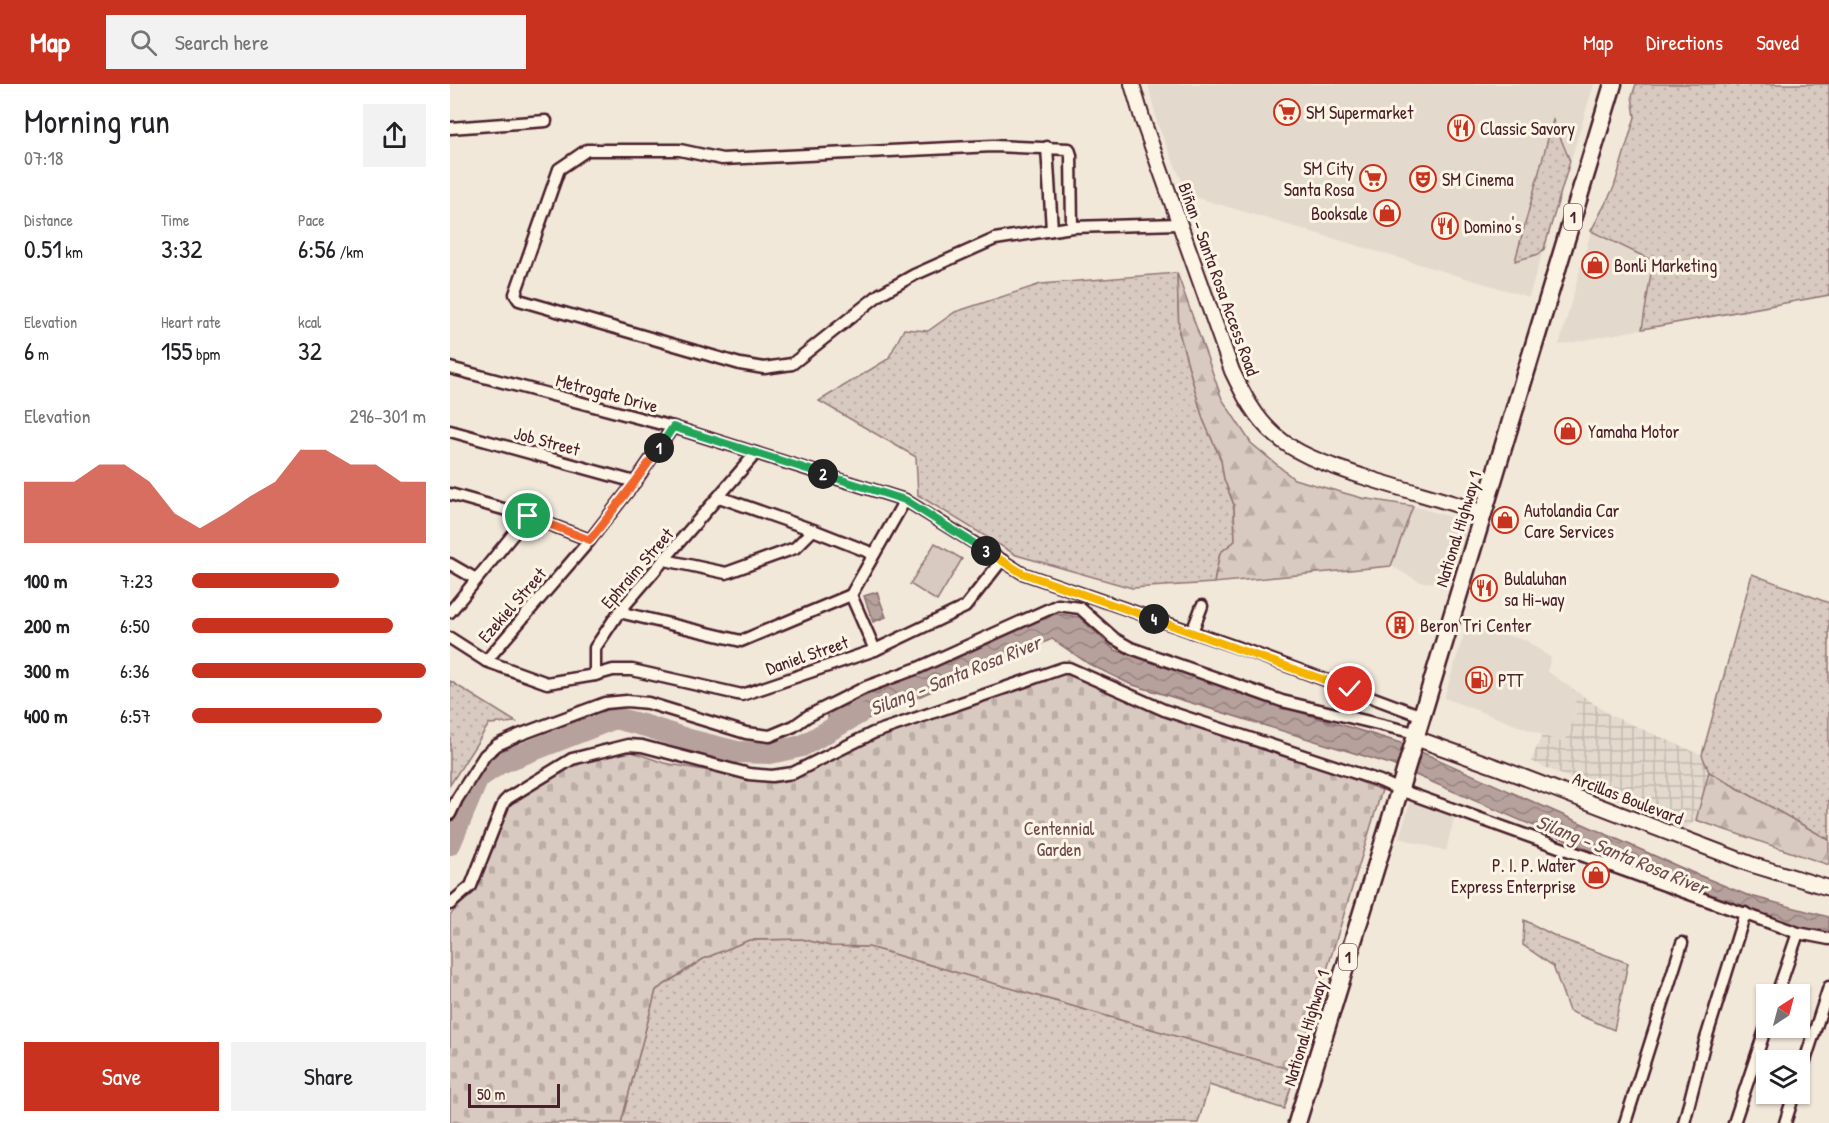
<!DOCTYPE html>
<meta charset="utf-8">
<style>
:root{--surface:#fff;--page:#f2f2f2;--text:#202124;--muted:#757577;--accent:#c8321e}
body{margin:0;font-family:"Patrick Hand",sans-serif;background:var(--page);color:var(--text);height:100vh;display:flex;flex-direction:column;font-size:22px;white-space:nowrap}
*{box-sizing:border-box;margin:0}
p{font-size:20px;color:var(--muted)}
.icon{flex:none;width:33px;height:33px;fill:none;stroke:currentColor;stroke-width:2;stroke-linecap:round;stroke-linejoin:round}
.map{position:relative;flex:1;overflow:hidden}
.side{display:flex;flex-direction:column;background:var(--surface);width:450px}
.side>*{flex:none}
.needle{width:39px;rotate:36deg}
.buttons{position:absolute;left:1306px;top:900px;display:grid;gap:12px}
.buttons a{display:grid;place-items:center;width:54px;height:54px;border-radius:0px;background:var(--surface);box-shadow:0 2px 4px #0004;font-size:30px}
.scale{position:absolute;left:18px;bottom:15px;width:92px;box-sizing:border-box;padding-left:6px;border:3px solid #4a1f2b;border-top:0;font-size:16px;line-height:21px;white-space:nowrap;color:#4a1f2b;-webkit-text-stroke:4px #fcf5e5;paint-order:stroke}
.pin{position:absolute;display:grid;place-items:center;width:51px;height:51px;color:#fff;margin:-26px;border:3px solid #fff;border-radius:50%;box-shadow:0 2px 6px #0007}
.km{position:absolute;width:30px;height:30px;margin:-15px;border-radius:50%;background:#222;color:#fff;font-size:16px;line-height:30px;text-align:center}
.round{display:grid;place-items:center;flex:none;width:63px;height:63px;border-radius:0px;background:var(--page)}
.head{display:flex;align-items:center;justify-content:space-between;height:102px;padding:0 24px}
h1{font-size:33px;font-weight:600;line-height:45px}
.figures{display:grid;grid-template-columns:repeat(3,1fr);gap:9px;height:102px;padding:6px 24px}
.figures div{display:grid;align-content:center}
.figures b{font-size:26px;font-weight:600}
.figures small{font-size:16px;font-weight:400}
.figures p{font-size:16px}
.chart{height:168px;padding:12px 24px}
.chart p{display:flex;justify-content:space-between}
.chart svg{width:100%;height:108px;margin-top:6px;fill:var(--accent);opacity:.7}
.button{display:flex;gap:12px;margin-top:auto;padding:12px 24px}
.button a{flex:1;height:69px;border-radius:0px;background:var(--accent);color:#fff;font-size:24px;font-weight:600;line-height:69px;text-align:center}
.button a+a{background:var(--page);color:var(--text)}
ul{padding:0 24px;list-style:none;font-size:20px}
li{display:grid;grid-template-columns:96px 72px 1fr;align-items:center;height:45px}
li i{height:15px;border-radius:8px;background:var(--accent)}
header{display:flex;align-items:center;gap:36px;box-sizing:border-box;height:84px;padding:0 30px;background:var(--accent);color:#fff}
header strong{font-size:28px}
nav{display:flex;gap:33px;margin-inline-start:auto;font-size:21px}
.search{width:420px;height:54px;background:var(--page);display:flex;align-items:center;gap:15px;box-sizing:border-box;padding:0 21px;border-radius:0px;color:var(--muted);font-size:22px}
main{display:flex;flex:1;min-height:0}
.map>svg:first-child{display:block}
</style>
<header>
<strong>Map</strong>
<div class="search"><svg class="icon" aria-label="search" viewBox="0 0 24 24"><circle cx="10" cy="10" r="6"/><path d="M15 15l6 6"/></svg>Search here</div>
<nav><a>Map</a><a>Directions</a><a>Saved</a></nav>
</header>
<main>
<section class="side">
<div class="head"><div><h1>Morning run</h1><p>07:18</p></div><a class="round"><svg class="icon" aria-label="share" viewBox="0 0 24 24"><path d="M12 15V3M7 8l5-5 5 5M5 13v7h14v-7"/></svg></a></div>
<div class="figures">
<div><p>Distance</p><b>0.51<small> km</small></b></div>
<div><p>Time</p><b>3:32</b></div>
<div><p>Pace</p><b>6:56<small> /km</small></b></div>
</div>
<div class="figures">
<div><p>Elevation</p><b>6<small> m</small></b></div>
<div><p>Heart rate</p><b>155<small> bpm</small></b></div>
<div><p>kcal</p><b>32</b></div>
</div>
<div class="chart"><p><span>Elevation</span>296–301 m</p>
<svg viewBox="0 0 160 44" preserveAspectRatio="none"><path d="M0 44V19L10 19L20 19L30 12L40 12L50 19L60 32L70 38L80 32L90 25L100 19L110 6L120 6L130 12L140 12L150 19L160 19V44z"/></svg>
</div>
<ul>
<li><b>100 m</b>7:23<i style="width:63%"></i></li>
<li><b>200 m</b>6:50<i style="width:86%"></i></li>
<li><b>300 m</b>6:36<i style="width:100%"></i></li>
<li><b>400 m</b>6:57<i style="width:81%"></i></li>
</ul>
<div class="button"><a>Save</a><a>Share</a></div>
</section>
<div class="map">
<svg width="1379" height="1039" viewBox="0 0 1379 1039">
<defs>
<pattern id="industrial-grid" width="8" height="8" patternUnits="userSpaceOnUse" patternTransform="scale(1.5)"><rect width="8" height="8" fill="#e4d9cd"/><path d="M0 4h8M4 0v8" fill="none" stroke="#c5bab0"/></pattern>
<pattern id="grass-dots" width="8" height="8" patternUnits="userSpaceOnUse" patternTransform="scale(1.5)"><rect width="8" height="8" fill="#d8cac0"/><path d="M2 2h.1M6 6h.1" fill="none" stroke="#bbada5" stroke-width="1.8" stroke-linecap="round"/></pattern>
<pattern id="forest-firs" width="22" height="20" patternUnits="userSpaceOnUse" patternTransform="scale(1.5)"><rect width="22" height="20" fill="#d8cac0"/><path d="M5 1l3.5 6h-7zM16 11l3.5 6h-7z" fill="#bbada5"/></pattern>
<pattern id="cemetery-stones" width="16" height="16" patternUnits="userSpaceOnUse" patternTransform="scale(1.5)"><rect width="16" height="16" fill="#d8cac0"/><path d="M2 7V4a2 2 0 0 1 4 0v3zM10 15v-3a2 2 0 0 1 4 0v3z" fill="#bbada5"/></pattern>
<pattern id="water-waves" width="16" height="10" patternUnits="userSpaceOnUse" patternTransform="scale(1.5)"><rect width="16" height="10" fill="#b6a19c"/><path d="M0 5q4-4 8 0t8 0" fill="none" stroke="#96837f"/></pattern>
</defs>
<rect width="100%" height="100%" fill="#f1e8da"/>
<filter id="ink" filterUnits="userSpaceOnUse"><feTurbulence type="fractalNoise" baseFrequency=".0167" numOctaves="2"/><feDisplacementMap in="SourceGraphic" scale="12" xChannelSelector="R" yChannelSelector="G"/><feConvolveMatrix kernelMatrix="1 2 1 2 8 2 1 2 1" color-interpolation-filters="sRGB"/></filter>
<g filter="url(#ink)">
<g fill="#e4d9cd">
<polygon points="698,0 1144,0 1079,213 738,111 708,42"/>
<polygon points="1141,147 1203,177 1192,245 1109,261"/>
<polygon points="963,422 1018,438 1000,499 970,498 941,482"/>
<polygon points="1017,540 1077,557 1101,574 1097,587 1123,605 1127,628 1114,659 994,614"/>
<polygon points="962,713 1005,730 996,767 949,754"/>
</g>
<polygon fill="url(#industrial-grid)" points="1123,605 1160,631 1252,671 1259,688 1246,736 1234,746 1081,677 1092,651 1114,659 1127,628"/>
<g fill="url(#grass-dots)" stroke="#917476" stroke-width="1.5">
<polygon points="1186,0 1379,0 1379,211 1192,245 1203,177 1141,147 1164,103 1185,33 1182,12"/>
<polygon points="1103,36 1120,77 1094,165 1089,170 1065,177"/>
<polygon points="727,189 729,248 753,335 771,376 774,395 784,421 785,457 770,469 764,499 682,504 566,471 468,411 466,373 369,317 438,275 454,245 478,247 505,228 591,200"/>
<polygon points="1302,490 1379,519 1379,756 1259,688 1252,671"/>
<polygon points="0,597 66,638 39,640 0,701"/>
<polygon points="1074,836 1109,854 1178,879 1164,946 1119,927 1103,882 1073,861"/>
<polygon points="352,855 380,862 419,863 846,987 834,1025 759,1001 748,1039 171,1039 206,906 253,875 299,856"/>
</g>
<g fill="url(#forest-firs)" stroke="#917476" stroke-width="1.5">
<polygon points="727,189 772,315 801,359 844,395 912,414 963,422 941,482 764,499 770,469 785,457 784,421 774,395 771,376 753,335 729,248"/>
<polygon points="1259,688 1379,756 1379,781 1246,736"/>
</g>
<polygon fill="url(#cemetery-stones)" stroke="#917476" stroke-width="1.5" points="613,588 932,706 846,987 419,863 380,862 352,855 299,856 253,875 206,906 171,1039 0,1039 0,831 25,805 57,723 124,678 183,668 214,679 300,694 344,691 423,645"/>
<polygon fill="#d8cac0" stroke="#917476" stroke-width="1.5" points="485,459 512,475 487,517 460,500"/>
<g fill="url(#water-waves)" stroke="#8b6d6f" stroke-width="1.5">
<polygon points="427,508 436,533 423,538 414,512"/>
<polygon points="601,529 629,533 665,566 856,630 951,659 1241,788 1297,811 1379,833 1379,852 1307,831 1232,806 940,680 680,600 639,580 602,555 422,633 382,648 377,629"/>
</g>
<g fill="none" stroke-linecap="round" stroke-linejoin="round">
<polyline stroke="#b6a19c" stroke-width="22" points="0,760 28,694 50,679 165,634 196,642 239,656 287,668 320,669 352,662 408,630"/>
<defs>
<g id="minor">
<polyline points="0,44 96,37"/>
<polyline points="597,63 602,146"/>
<polyline points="622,143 621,71 619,65 543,62 272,75 230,66 137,66 109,85 65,210 69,216 290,280 314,284 342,280 430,210 464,191 545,155 622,143 729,140"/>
<polyline points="0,284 223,343 455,416 572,489 795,566 972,632"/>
<polyline points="0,347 185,398"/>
<polyline points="0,410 78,432 140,456"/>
<polyline points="269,413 363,446 424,470"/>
<polyline points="215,476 276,489 345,464 363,446"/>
<polyline points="0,480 26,495"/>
<polyline points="0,528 78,432"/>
<polyline points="169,528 291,557 401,511"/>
<polyline points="742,548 752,522"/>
<polyline points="0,554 36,577 97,599 145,591 145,564 169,528 306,369"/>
<polyline points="425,566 401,511 455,416"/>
<polyline points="36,577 140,456 185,398 223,343"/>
<polyline points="145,591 163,586 182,586 292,611 425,566 515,523 552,476"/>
<polyline points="0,730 7,715 35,671 47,661 69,651 155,619 177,617 198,619 296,649 320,652 344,642 358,632 416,603 468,584 608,521 630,524 665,555 681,564 832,617 961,648 965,654"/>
<polyline points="0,820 21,802 54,718 58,714 122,675 178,661 192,662 299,690 322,692 343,689 423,649 613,584 619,584 714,626 930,697 950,706 1348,849 1379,855"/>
<polyline points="1327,910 1348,849"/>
<polyline points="1350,992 1379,903"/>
<polyline points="1175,1039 1232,859"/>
<polyline points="1234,1039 1254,961 1295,829"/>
<polyline points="1284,1039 1317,940"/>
<polyline points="1335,1039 1344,1010"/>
</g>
<g id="secondary">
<path d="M682,0l11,37 89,250c11,23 23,47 43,64 25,22 55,30 86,41 41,13 82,24 123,37"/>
<polyline points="965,654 1052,685 1303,781 1379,804"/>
</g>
<polyline id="trunk" points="847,1039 941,734 1163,0"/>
</defs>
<use href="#minor" stroke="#4a1f2b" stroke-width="15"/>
<use href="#secondary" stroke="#4a1f2b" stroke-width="18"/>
<use href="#trunk" stroke="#4a1f2b" stroke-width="21"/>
<use href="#minor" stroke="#fcf5e5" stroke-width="10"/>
<use href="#secondary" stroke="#fcf5e5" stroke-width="14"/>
<use href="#trunk" stroke="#fcf5e5" stroke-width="16"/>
</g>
</g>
<g fill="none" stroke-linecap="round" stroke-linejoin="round" filter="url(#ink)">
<defs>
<polyline id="split-1" points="78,432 140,456 185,398 209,364"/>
<polyline id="split-2" points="209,364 223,343 373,390"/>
<polyline id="split-3" points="373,390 455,416 536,467"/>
<polyline id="split-4" points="536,467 572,489 704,535"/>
<polyline id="split-5" points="704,535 900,605"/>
</defs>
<use href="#split-1" stroke="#fff" stroke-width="12"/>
<use href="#split-2" stroke="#fff" stroke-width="12"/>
<use href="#split-3" stroke="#fff" stroke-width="12"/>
<use href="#split-4" stroke="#fff" stroke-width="12"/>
<use href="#split-5" stroke="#fff" stroke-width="12"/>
<use href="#split-1" stroke="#f0652b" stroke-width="8"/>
<use href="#split-2" stroke="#22a559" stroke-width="8"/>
<use href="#split-3" stroke="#22a559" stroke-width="8"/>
<use href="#split-4" stroke="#f5b400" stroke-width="8"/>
<use href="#split-5" stroke="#f5b400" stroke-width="8"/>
</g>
<defs>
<symbol id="supermarket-ring" viewBox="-11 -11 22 22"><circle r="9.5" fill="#fcf5e5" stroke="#c8321e" stroke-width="1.5"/><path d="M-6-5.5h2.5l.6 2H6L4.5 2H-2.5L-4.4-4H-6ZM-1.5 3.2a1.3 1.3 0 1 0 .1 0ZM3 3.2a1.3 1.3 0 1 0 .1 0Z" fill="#c8321e"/></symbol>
<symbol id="restaurant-ring" viewBox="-11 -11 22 22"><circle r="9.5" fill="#fcf5e5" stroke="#c8321e" stroke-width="1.5"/><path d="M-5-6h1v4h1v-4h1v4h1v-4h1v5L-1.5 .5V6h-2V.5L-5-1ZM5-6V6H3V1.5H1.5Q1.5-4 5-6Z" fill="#c8321e"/></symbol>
<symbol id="theatre-ring" viewBox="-11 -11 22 22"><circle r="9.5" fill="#fcf5e5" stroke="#c8321e" stroke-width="1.5"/><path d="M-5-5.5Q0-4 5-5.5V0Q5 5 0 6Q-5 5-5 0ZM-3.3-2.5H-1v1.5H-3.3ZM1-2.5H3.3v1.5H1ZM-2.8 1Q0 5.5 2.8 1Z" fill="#c8321e"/></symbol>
<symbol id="shop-ring" viewBox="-11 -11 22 22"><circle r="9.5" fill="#fcf5e5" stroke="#c8321e" stroke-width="1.5"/><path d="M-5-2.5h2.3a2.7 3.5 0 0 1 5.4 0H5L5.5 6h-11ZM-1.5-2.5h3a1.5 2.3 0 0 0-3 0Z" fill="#c8321e"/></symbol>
<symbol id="building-ring" viewBox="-11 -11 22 22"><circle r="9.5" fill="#fcf5e5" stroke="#c8321e" stroke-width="1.5"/><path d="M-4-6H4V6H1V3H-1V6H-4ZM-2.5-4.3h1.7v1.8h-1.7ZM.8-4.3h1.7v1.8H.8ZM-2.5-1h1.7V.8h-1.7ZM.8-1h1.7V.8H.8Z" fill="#c8321e"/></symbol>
<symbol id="fuel-ring" viewBox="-11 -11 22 22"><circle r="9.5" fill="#fcf5e5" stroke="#c8321e" stroke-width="1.5"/><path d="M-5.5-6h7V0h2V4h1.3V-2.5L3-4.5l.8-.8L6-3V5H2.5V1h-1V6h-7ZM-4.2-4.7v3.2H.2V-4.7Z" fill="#c8321e"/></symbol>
</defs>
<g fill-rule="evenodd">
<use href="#supermarket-ring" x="822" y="13" width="30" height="30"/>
<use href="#restaurant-ring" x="996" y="29" width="30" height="30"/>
<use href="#supermarket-ring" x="908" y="79" width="30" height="30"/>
<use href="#theatre-ring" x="958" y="80" width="30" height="30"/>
<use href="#shop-ring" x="922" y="114" width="30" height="30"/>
<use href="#restaurant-ring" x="980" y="127" width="30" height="30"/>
<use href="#shop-ring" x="1130" y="166" width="30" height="30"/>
<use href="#shop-ring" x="1103" y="332" width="30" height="30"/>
<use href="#shop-ring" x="1040" y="421" width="30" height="30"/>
<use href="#restaurant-ring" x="1019" y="489" width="30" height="30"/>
<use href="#building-ring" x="935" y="526" width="30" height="30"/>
<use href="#fuel-ring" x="1014" y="581" width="30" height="30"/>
<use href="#shop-ring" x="1131" y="776" width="30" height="30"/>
</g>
<g text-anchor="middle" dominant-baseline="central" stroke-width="6" stroke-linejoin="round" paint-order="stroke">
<g fill="#fcf5e5" stroke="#7f5f63" stroke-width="1.5">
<rect x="1114" y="120" width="18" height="26" rx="4.5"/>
<rect x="889" y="860" width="18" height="26" rx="4.5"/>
</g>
<g font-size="16" font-weight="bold" fill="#4a1f2b">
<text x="1123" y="133">1</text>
<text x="898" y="873">1</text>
</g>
<g font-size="18" fill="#4a1f2b" stroke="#fcf5e5" text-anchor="start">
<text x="856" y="28">SM Supermarket</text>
<text x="1030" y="44">Classic Savory</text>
<text x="904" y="84" text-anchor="end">SM City<tspan x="904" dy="21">Santa Rosa</tspan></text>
<text x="992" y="95">SM Cinema</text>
<text x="918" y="129" text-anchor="end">Booksale</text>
<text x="1014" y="142">Domino's</text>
<text x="1164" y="181">Bonli Marketing</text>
<text x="1138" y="347">Yamaha Motor</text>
<text x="1074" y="426">Autolandia Car<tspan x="1074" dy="21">Care Services</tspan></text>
<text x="1054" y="494">Bulaluhan<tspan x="1054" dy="21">sa Hi-way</tspan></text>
<text x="970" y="541">Beron Tri Center</text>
<text x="1048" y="596">PTT</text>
<text x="1126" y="781" text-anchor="end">P. I. P. Water<tspan x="1126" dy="21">Express Enterprise</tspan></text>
</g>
<g font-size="18" fill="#4a1f2b" stroke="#fcf5e5">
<text transform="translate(769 195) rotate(70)">Biñan - Santa Rosa Access Road</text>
<text transform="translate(157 309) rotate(15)">Metrogate Drive</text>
<text transform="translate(97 357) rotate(15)">Job Street</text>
<text transform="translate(1008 445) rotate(-73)">National Highway 1</text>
<text transform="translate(187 484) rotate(-49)">Ephraim Street</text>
<text transform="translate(62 521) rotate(-49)">Ezekiel Street</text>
<text transform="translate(357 571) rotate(-19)">Daniel Street</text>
<text transform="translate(1178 714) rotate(21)">Arcillas Boulevard</text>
<text transform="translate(856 944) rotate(-73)">National Highway 1</text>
</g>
<g font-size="18" fill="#6e4a50" stroke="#fcf5e5">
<text x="609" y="744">Centennial<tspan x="609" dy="21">Garden</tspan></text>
</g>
<g font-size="20" font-style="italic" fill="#704c53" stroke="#fcf5e5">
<text transform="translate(505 591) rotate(-22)">Silang - Santa Rosa River</text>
<text transform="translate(1172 770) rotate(22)">Silang - Santa Rosa River</text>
</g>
</g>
</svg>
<div class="buttons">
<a><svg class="needle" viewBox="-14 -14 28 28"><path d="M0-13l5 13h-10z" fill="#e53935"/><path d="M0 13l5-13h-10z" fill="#757577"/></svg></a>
<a><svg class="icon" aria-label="layers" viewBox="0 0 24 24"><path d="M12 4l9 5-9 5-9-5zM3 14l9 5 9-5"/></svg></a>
</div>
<div class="scale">50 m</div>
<div class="pin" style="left:78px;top:432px;background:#1e9e55"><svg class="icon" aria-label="arrive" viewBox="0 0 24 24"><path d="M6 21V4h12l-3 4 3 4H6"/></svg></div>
<div class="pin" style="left:900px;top:605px;background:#d93025"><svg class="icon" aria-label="check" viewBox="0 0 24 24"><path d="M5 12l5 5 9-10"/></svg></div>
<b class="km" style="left:209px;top:364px">1</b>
<b class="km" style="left:373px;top:390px">2</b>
<b class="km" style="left:536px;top:467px">3</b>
<b class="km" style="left:704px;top:535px">4</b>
</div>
</main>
